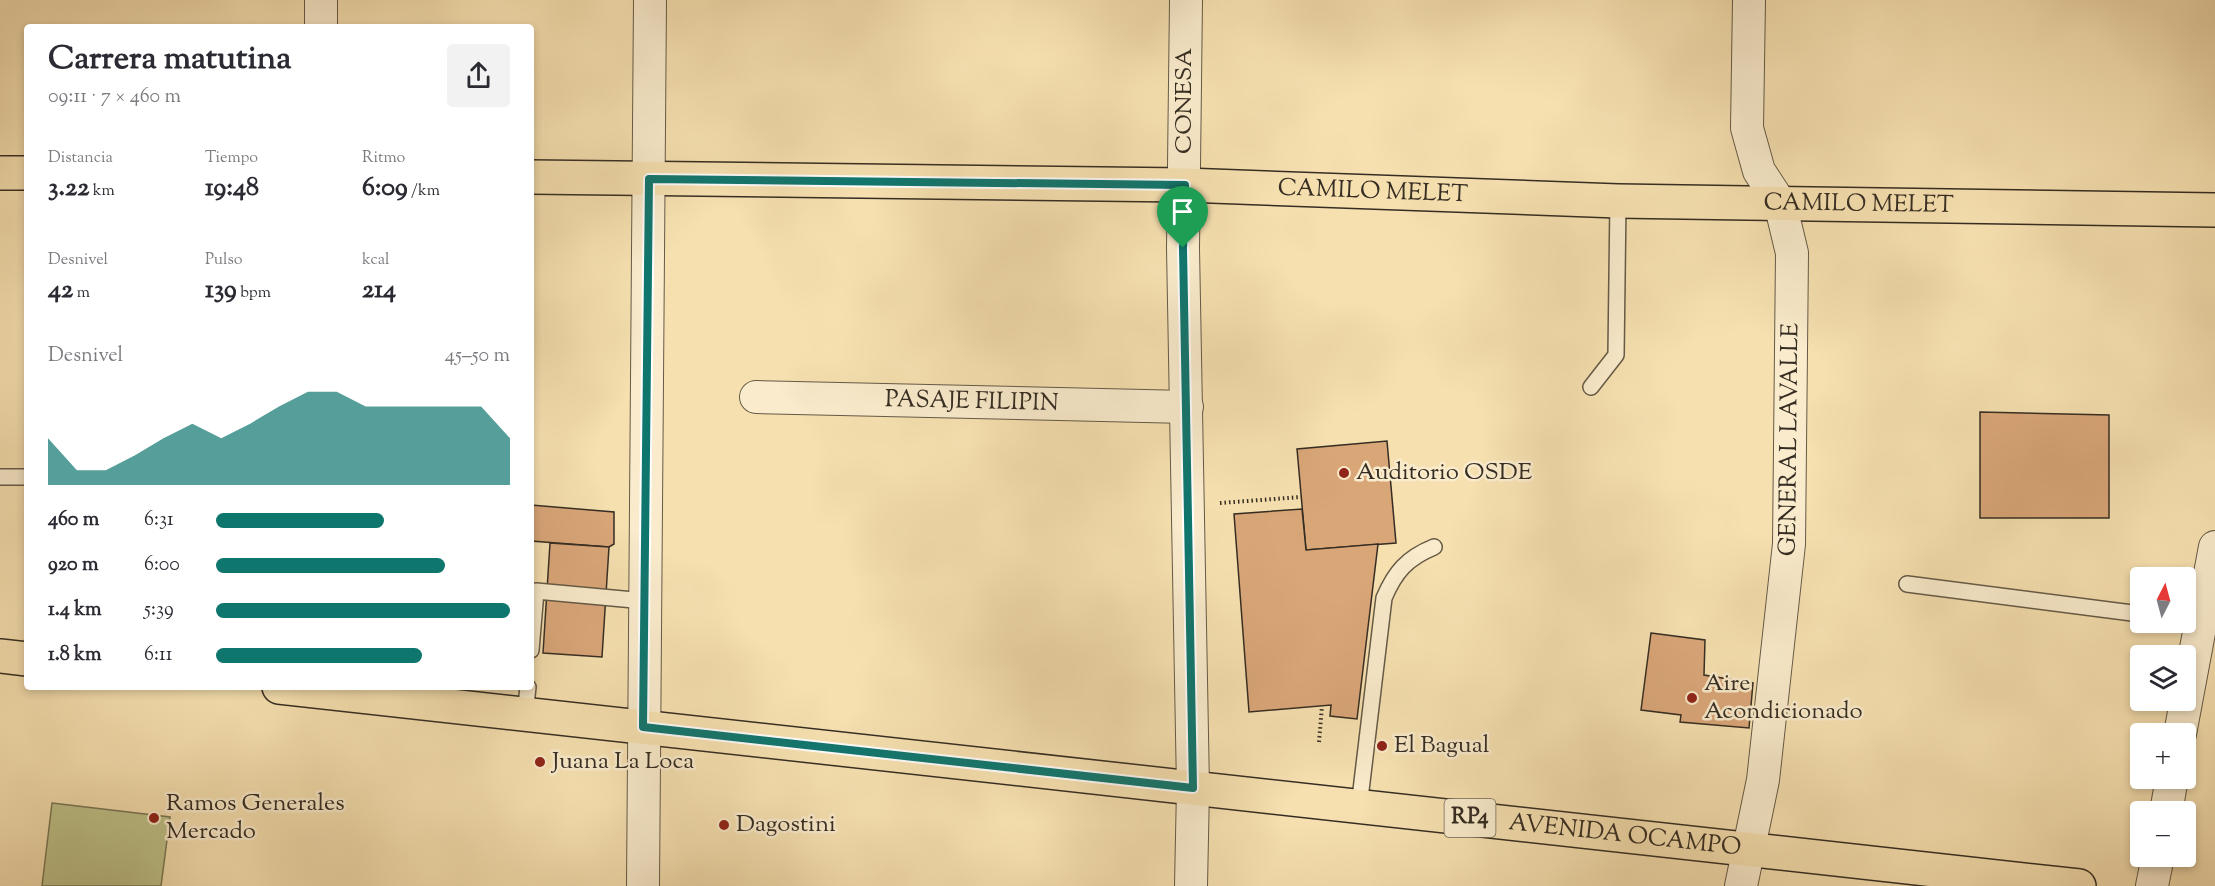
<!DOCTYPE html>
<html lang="es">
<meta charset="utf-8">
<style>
:root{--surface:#fff;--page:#f2f2f3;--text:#2b2b33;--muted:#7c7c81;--accent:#0f766e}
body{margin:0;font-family:"Sorts Mill Goudy",serif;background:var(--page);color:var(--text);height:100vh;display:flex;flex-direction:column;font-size:22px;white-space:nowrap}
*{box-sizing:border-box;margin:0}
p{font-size:20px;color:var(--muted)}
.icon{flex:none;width:33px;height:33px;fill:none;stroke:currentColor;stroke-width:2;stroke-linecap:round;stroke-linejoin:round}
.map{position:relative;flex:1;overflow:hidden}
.details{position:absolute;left:24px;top:24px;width:510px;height:666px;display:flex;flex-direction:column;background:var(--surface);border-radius:6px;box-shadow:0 3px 9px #0003}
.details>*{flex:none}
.needle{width:39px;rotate:6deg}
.tools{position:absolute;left:2130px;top:567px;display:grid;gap:12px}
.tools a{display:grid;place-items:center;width:66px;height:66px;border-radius:6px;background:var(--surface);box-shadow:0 3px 9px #0003;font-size:30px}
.pin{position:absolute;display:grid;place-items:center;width:51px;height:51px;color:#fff;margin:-62px -26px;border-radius:50% 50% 50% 0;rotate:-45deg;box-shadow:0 0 6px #0007}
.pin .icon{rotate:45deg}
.round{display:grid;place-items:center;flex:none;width:63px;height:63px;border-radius:6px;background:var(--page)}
.head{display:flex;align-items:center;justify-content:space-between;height:102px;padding:0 24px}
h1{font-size:33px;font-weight:700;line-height:45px}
.figures{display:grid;grid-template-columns:repeat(3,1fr);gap:9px;height:102px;padding:6px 24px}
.figures div{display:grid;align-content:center}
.figures b{font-size:26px;font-weight:700}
.figures small{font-size:16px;font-weight:400}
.figures p{font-size:16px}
.chart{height:168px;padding:12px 24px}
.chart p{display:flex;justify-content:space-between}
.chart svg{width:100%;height:108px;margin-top:6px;fill:var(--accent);opacity:.7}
ul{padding:0 24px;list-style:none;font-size:20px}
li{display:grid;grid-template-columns:96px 72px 1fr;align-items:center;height:45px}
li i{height:15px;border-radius:8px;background:var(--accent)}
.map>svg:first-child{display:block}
</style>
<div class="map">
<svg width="2215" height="886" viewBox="0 0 2215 886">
<rect width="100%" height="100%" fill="#f6e0b0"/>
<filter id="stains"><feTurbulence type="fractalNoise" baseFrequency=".00333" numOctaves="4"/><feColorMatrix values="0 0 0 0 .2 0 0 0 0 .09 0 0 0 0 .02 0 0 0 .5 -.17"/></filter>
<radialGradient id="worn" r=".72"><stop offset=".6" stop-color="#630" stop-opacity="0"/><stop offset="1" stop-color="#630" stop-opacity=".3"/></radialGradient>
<polygon fill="#bec28a" stroke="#7a7856" stroke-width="1.5" points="52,803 170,817 161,886 42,886"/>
<g fill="#d9a678" stroke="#352d23" stroke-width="1.5">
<polygon points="1980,412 2109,415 2109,518 1980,518"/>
<polygon points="1387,441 1396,543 1306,550 1297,449"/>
<polygon points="531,505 614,512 614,544 609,547 531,541"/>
<polygon points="1302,509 1306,550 1378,544 1357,719 1330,716 1331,705 1249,712 1234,514"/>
<polygon points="550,543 609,547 602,657 543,653"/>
<polygon points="1651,633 1705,640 1704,675 1753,683 1749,728 1680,722 1681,715 1641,710"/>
</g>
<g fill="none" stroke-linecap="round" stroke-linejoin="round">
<defs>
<g id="service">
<polyline points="1591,387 1616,355 1618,201"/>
<polyline points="0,477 27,477"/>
<polyline points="1907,584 2140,614"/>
<polyline points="531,650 536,591 645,601"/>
<polyline points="525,714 528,687"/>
<path d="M1359,807l25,-209c11,-26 23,-40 50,-51"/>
</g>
<g id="minor">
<polyline points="1186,0 1183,248 1193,788 1191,886"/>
<polyline points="321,27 321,0"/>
<path id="s1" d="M756,397l431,10"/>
<polyline points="2180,734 2215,547"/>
<polyline points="2166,812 2172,778"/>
<polyline points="643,886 650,0"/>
<path id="s2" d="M1741,886l22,-106 26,-236 3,-291 -12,-50 -21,-32 -12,-43 2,-128"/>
<polyline points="2152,886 2158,856"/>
</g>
<g id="primary">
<polyline points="0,173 27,173"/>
<path id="s3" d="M531,177l654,8 433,16 597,9"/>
<polyline points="0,656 27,659"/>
<path id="s4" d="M279,687l1800,199"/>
</g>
</defs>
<use href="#service" stroke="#655a46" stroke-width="18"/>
<use href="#minor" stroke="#655a46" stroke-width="34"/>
<use href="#primary" stroke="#352d23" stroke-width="36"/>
<g stroke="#352d23" stroke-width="4" stroke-dasharray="1.5 3" stroke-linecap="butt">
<polyline points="1220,503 1301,497"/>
<polyline points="1319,742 1322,706"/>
</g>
<use href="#service" stroke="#f9ebcc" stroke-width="15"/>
<use href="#minor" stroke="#f9ebcc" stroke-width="32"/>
<use href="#primary" stroke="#f6e0b0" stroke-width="33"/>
</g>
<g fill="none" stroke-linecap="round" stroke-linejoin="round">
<defs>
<polygon id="route" points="649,179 1185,185 1183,248 1193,788 643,727"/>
</defs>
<use href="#route" stroke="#fff" stroke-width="12"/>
<use href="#route" stroke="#0f766e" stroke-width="8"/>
</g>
<g fill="#8f2418" stroke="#f9ebcc" stroke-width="2">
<circle cx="1344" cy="473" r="6"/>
<circle cx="1692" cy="698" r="6"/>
<circle cx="1382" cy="746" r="6"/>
<circle cx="540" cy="762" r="6"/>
<circle cx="154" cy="818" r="6"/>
<circle cx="724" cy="825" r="6"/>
</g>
<g text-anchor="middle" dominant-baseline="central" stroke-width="5" stroke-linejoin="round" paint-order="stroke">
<rect fill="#f9ebcc" stroke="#706656" stroke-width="1.5" x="1444.5" y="799" width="51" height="38" rx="4.5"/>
<g font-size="22" font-weight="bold" fill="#352d23">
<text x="1470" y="818">RP4</text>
</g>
<g font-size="24" fill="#352d23" stroke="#f9ebcc">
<text transform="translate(1185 101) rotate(-90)">CONESA</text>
<text stroke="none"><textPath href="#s3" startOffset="842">CAMILO MELET</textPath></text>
<text stroke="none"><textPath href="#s3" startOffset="1328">CAMILO MELET</textPath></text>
<text stroke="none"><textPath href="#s1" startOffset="216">PASAJE FILIPIN</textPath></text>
<text stroke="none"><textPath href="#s2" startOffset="450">GENERAL LAVALLE</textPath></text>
<text stroke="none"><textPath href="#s4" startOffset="1354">AVENIDA OCAMPO</textPath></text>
</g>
<g font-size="24" fill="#352d23" stroke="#f9ebcc" text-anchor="start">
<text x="1356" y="473">Auditorio OSDE</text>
<text x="1704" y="684">Aire<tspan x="1704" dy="28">Acondicionado</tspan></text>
<text x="1394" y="746">El Bagual</text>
<text x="552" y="762">Juana La Loca</text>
<text x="166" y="804">Ramos Generales<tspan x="166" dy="28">Mercado</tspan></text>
<text x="736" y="825">Dagostini</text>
</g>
</g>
<rect width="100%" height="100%" filter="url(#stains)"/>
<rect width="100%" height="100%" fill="url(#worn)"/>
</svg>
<div class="tools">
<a><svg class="needle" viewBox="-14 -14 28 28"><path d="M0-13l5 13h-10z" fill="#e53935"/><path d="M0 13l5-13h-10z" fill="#7c7c81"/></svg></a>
<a><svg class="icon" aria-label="layers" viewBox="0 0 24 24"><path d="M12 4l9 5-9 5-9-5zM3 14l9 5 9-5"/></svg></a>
<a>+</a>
<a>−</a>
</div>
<div class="pin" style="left:1183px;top:248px;background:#1e9e55"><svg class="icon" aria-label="arrive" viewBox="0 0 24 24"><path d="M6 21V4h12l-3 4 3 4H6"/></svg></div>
<section class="details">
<div class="head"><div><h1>Carrera matutina</h1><p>09:11 · 7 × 460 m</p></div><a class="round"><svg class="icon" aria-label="share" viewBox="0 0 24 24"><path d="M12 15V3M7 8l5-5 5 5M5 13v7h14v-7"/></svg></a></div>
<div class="figures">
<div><p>Distancia</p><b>3.22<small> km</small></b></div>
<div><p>Tiempo</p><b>19:48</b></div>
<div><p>Ritmo</p><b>6:09<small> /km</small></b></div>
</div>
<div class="figures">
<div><p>Desnivel</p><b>42<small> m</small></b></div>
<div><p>Pulso</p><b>139<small> bpm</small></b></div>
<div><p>kcal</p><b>214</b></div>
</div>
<div class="chart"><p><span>Desnivel</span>45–50 m</p>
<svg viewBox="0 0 160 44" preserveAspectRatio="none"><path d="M0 44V25L10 38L20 38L30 32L40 25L50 19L60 25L70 19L80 12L90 6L100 6L110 12L120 12L130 12L140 12L150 12L160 25V44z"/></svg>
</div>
<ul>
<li><b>460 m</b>6:31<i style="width:57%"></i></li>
<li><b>920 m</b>6:00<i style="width:78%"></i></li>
<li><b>1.4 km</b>5:39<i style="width:100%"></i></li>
<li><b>1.8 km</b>6:11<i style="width:70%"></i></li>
</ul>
</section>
</div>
